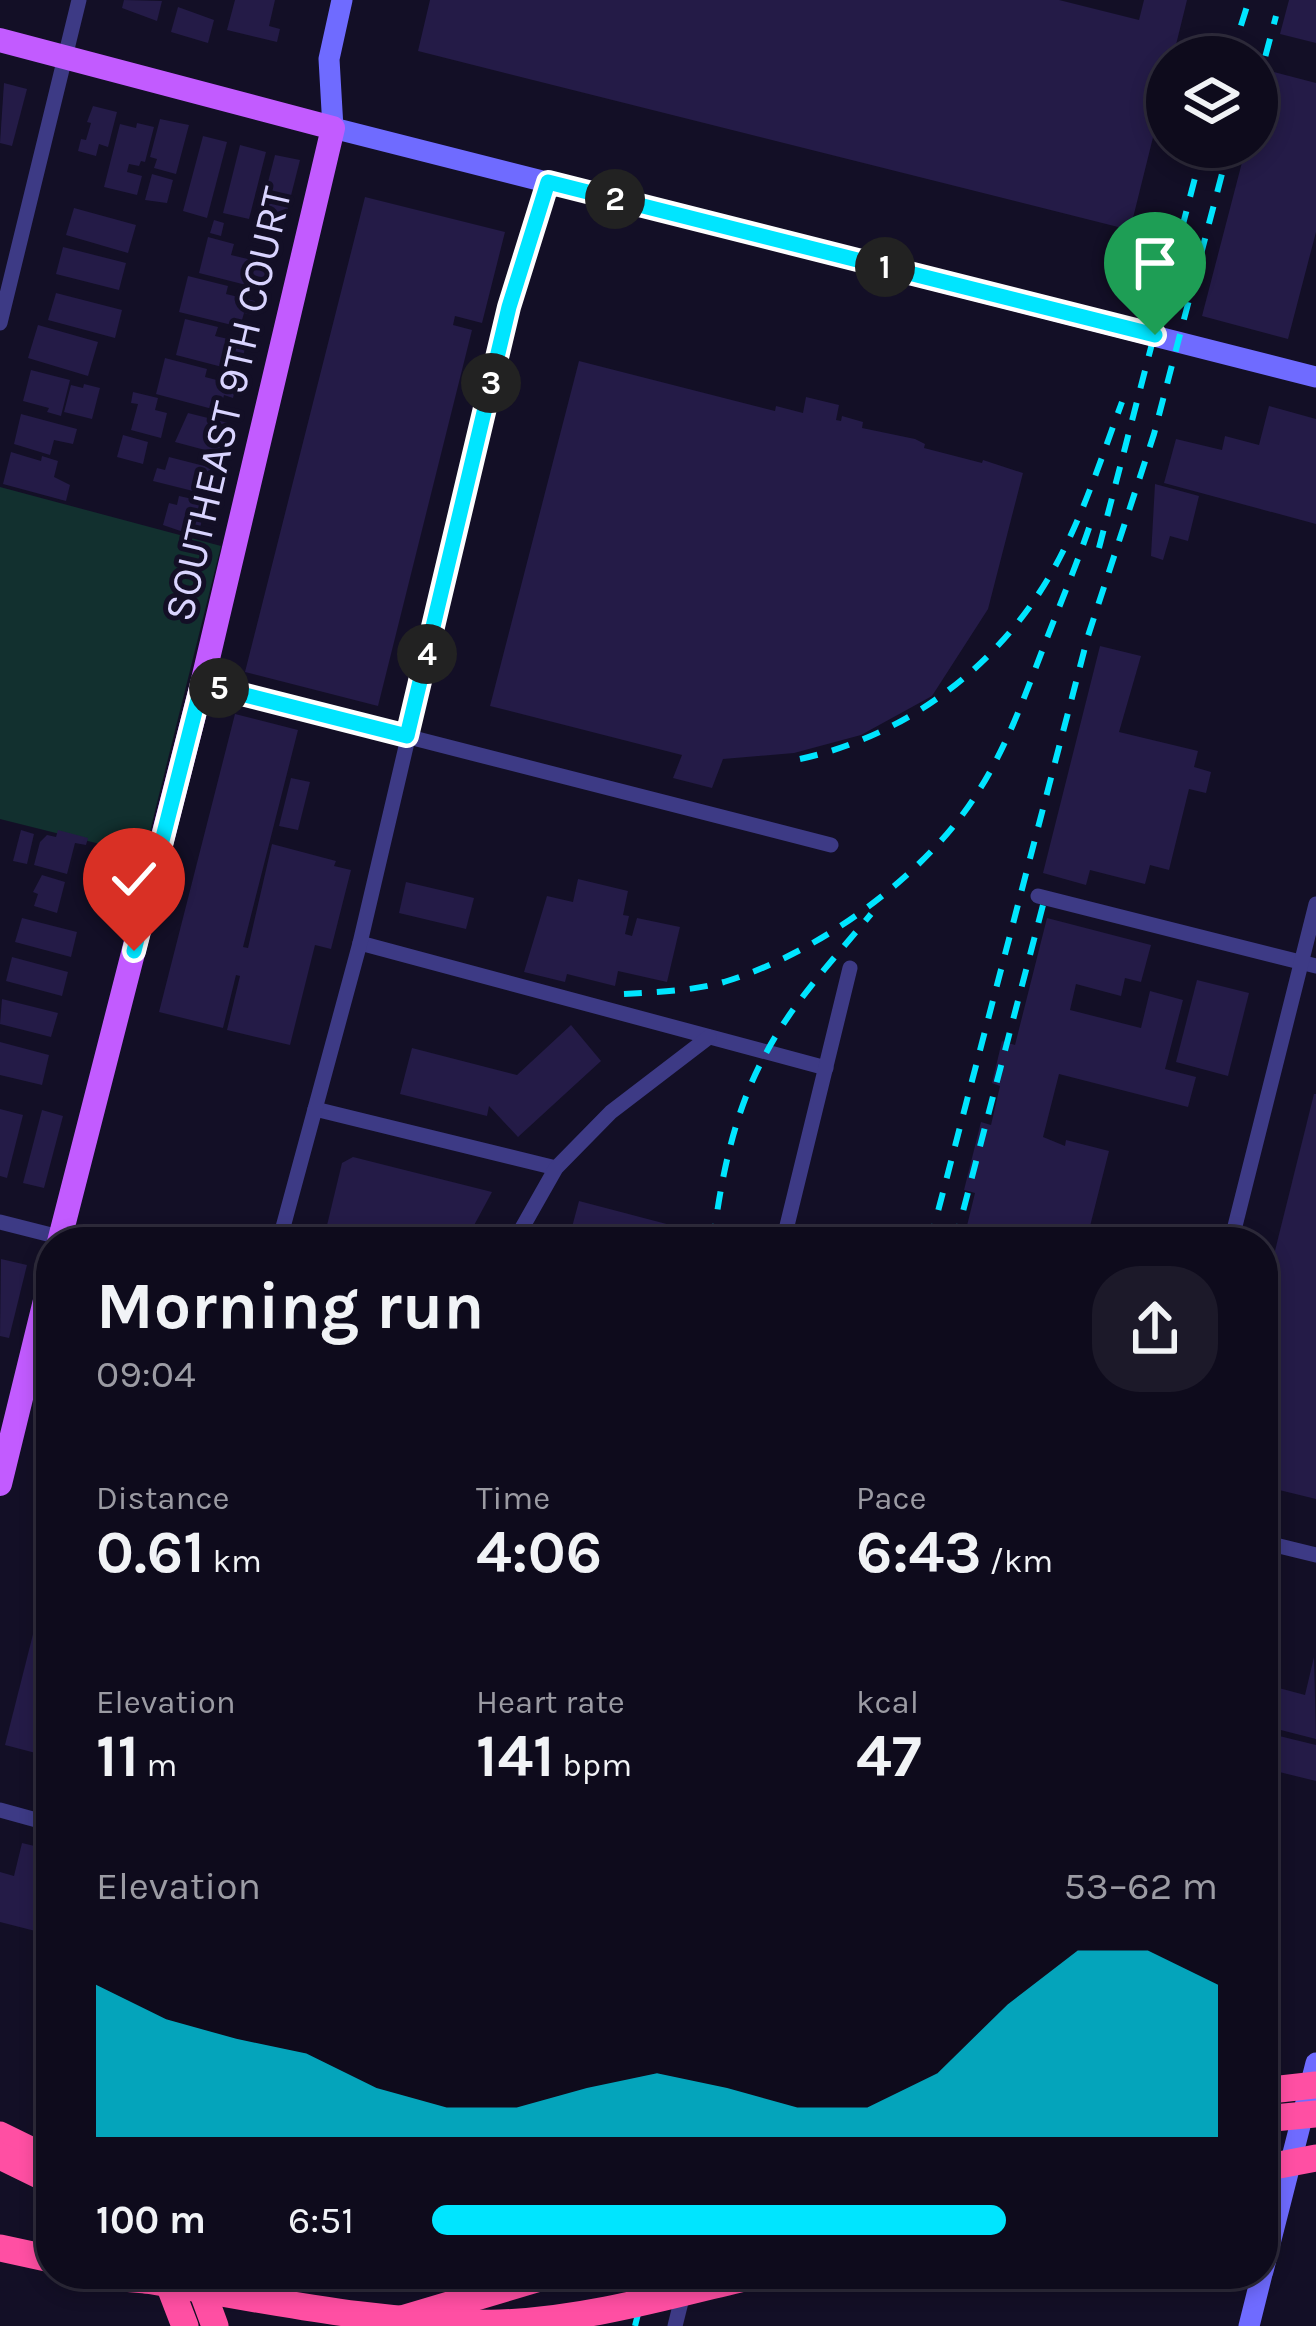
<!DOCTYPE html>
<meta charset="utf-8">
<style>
:root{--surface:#0e0b1c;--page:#1c1929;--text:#f1f3f6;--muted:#9b9ba3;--line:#2e2b3b;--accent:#00e5ff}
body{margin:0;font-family:Karla,sans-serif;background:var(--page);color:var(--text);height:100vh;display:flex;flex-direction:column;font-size:45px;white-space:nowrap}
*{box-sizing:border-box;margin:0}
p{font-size:39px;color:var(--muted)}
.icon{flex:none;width:66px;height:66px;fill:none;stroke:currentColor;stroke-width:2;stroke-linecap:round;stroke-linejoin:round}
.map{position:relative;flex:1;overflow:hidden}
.side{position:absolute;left:36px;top:1227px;width:1242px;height:1062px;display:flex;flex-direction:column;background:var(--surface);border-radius:48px;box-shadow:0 6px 18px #0003,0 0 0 3px var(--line)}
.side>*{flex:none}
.fabs{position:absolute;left:1146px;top:36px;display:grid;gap:24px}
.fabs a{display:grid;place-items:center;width:132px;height:132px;border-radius:50%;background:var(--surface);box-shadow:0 6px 18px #0003,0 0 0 3px var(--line);font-size:60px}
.pin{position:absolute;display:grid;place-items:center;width:102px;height:102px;color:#fff;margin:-123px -51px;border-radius:50% 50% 50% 0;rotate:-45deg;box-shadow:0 0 12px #0007}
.pin .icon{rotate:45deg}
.km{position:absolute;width:60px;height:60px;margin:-30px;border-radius:50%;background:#222;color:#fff;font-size:33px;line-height:60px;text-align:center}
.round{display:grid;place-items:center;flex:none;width:126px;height:126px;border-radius:48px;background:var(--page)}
.summary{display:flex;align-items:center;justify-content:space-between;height:204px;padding:0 60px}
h1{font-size:66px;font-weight:700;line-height:90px}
.metrics{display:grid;grid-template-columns:repeat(3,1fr);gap:18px;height:204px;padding:12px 60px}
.metrics div{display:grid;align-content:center}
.metrics b{font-size:60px;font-weight:700}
.metrics small{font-size:33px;font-weight:400}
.metrics p{font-size:33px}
.chart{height:336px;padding:24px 60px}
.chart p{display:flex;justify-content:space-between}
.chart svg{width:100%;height:216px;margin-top:12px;fill:var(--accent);opacity:.7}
ul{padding:0 60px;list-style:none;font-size:39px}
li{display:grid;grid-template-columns:192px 144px 1fr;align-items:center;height:90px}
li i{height:30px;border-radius:15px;background:var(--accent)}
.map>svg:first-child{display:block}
</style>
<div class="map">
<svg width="1316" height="2326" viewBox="0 0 1316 2326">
<rect width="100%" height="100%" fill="#130f26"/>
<polygon fill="#12302f" points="0,487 221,546 144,855 0,819"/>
<g fill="#241b47">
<polygon points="124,0 162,1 157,21 122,8"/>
<polygon points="235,0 275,0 269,26 280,29 277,42 227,30"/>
<polygon points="430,0 1059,0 1139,20 1144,0 1187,0 1173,57 1167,57 1167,81 1130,230 418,51"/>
<polygon points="1289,0 1316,0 1316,43 1280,34"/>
<polygon points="178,7 214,20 208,43 171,32"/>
<polygon points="1266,70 1316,83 1316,232 1288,339 1202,316 1246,147 1257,147 1257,103"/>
<polygon points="4,83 27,89 12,146 0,143"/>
<polygon points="93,106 117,112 108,147 99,144 96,156 78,151 81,139 86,140 91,123 87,122"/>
<polygon points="160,119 189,125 176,174 154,168 157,159 150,157"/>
<polygon points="137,123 154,127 145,162 141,161 139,166 129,164 127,172 142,176 137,195 104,187 120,124 136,128"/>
<polygon points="203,136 227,142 207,218 183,211"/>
<polygon points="240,145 266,152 249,219 223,213"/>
<polygon points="275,155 300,160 283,227 258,221"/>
<polygon points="152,174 173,180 167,203 145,200"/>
<polygon points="365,197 505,232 482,323 455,316 453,325 472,330 378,706 245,672"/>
<polygon points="74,208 136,225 128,253 66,235"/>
<polygon points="214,220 224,223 221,236 210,233"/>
<polygon points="208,237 234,244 231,255 268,264 262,289 199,273"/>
<polygon points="63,247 126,263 119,290 56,274"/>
<polygon points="188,276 228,286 226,294 255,301 252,315 244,313 240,327 179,312"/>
<polygon points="56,293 122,310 115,338 48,320"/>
<polygon points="185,319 218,327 215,336 246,343 243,357 234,355 230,369 176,355"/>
<polygon points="38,325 98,342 88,376 28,358"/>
<polygon points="165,358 207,369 205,377 236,385 233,398 224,395 220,411 156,394"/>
<polygon points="579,361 775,411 776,406 803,413 806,397 839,405 836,420 841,421 842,416 863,422 862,428 915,439 925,444 924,448 982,463 983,460 1023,473 988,609 932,696 861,735 794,753 723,759 712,788 673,778 682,755 490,706"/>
<polygon points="31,370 70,380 61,416 47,412 49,408 23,401"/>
<polygon points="84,384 100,388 92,419 64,412 71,385 83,388"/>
<polygon points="133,392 158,398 155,410 167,413 161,438 131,430 138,404 131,403"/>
<polygon points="1269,406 1316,419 1316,524 1164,483 1176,439 1222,450 1225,436 1259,445"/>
<polygon points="188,413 228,423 220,454 175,442"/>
<polygon points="21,414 77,429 73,444 54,440 50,455 14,444"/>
<polygon points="123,435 148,442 143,464 117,457"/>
<polygon points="11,452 41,461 42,456 58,461 54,477 70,485 66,501 3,484"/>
<polygon points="169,457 216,469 205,494 153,481 157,468 165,470"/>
<polygon points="1155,484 1199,496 1188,541 1170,536 1163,560 1151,556"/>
<polygon points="179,496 206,502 198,537 163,525 169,503 177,505"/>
<polygon points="1100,646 1141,656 1119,732 1198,751 1194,767 1211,772 1206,793 1189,789 1169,870 1150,865 1145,884 1090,870 1086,885 1043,873"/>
<polygon points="235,714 298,730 243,947 248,948 272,844 336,861 334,866 351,870 331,949 315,945 290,1045 227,1030 240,976 236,975 223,1028 159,1012"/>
<polygon points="291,778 310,782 298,830 279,826"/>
<polygon points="21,830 34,834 27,864 13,861"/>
<polygon points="58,830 88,838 86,845 75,843 67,874 34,865 40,842 47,835 56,837"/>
<polygon points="42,875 65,882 57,913 34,906 38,894 33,892"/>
<polygon points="578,879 628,891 623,915 629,916 625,934 632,936 637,918 680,927 667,982 618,971 615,986 567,974 565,982 524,972 547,896 573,902"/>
<polygon points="406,882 474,898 466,929 399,913"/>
<polygon points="22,918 77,932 71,957 15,942"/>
<polygon points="1047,918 1151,945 1141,982 1125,978 1121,996 1076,984 1070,1010 1141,1028 1150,991 1183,1000 1165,1069 1196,1077 1188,1107 1059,1074 1043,1137 1065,1146 1066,1140 1109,1151 1086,1242 963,1242 975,1193 964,1190 981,1122 991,1125 1000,1086 992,1083 1002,1041 1015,1045"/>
<polygon points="12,957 68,972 62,996 6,981"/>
<polygon points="1197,980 1249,993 1228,1076 1176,1062"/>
<polygon points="2,999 58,1013 51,1037 0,1024"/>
<polygon points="571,1025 601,1061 518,1137 489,1106 487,1116 400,1094 412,1048 517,1075"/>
<polygon points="0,1042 49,1055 42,1085 0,1075"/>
<polygon points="1314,1094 1316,1094 1316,1499 1263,1486 1263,1299"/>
<polygon points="0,1109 23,1115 7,1178 0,1176"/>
<polygon points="42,1110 63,1116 44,1188 23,1183"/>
<polygon points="353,1157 492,1192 465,1242 323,1242 342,1163"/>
<polygon points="579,1201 678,1227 676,1234 700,1242 568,1242"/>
<polygon points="1096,1224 1125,1232 1123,1242 1091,1242"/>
<polygon points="1,1259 27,1265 9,1338 0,1336"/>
<polygon points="49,1571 51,1571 51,1757 5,1745"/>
<polygon points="1314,1657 1316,1739 1265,1726 1275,1687 1305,1695"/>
<polygon points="1263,1732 1316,1745 1316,1781 1263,1768"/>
<polygon points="22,1843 51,1850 51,1935 0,1922 0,1872 14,1876"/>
<polygon points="1263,1949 1281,1954 1271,1992 1263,1990"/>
</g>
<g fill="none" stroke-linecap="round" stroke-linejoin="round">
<g stroke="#3d3a85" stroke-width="15">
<polyline points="0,323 79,0"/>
<polyline points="202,684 831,845"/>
<polyline points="1038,896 1316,966"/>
<polyline points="360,943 826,1068"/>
<polyline points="315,1109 556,1168"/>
<polyline points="0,1222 79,1242"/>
<polyline points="279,1242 360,943 509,307 547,181"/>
<polyline points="514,1242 556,1168 611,1112 709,1037"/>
<polyline points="783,1242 850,968"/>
<polyline points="1231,1242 1316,904"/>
<polyline points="1263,1542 1316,1555"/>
<polyline points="0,1810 51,1824"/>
<polyline points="675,2326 688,2274"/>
</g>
<g stroke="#6f6bff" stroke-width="21">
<polyline points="342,0 329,59 333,128 1316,377"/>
<polyline points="1263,2271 1316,2063"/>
<polyline points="1249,2326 1262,2274"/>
</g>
<g stroke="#c25bff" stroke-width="24">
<polyline points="0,40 333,128 202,684 59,1242"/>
<polyline points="0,1484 51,1276"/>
</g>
<g stroke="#ff4fa3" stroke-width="27">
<polyline points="0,2135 51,2160"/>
<polyline points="0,2156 51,2181"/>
<polyline points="0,2248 51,2259"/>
<polyline points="75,2274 146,2280"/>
<polyline points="165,2274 185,2326"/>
<polyline points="196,2274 215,2326"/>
<polyline points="402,2319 553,2274"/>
</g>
<g stroke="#00e5ff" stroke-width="6" stroke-dasharray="18 15" stroke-linecap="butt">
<polyline points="1231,57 1249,0"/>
<polyline points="1257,88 1276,16"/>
<polyline points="1099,548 1203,147"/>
<path d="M800,759c106,-23 198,-92 252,-187 30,-53 49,-113 70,-170"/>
<path d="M624,994c33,-2 68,-3 100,-12 93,-28 200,-105 252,-187 30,-46 48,-97 68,-149 16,-42 34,-84 48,-127"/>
<path d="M713,1242c8,-64 21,-130 52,-187 27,-52 69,-96 106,-141"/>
<polyline points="930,1242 1088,636 1154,434 1229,147"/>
<polyline points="955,1242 1043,905"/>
<polyline points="635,2326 648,2274"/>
</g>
<g stroke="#ff4fa3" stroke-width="27">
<polyline points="1263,2091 1316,2085"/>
<polyline points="1263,2119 1316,2114"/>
<polyline points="1263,2168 1316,2158"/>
<path d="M146,2280c117,19 235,46 354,43 88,-3 175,-29 260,-49"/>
</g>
</g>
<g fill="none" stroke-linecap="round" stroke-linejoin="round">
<defs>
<polyline id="route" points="134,951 202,684 407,736 509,307 548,182 1155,335"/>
</defs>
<use href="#route" stroke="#fff" stroke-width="24"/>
<use href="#route" stroke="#00e5ff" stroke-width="15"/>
</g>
<g text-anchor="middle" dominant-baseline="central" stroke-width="10" stroke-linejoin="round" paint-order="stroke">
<g font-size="42" fill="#d9d4ff" stroke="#130f26">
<text transform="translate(228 404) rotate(-77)">SOUTHEAST 9TH COURT</text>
</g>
</g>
</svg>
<div class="fabs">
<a><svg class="icon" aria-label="layers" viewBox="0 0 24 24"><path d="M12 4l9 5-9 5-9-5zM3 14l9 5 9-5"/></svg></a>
</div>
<div class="pin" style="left:1155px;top:335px;background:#1e9e55"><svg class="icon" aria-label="arrive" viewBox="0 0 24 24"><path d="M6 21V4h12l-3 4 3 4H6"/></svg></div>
<div class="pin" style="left:134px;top:951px;background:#d93025"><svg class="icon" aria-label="check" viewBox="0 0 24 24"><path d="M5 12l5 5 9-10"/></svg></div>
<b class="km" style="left:885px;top:267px">1</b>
<b class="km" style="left:615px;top:199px">2</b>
<b class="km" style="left:491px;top:383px">3</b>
<b class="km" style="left:427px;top:654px">4</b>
<b class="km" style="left:219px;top:688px">5</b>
<section class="side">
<div class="summary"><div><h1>Morning run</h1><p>09:04</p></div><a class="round"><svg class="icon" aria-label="share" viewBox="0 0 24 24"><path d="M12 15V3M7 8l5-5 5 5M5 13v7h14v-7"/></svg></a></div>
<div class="metrics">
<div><p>Distance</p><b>0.61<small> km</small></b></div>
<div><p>Time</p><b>4:06</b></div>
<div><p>Pace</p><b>6:43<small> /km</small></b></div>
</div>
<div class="metrics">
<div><p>Elevation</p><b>11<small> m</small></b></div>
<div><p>Heart rate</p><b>141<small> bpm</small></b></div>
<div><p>kcal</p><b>47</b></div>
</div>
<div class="chart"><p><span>Elevation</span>53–62 m</p>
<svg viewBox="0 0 160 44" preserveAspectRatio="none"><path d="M0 44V13L10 20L20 24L30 27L40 34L50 38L60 38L70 34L80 31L90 34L100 38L110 38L120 31L130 17L140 6L150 6L160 13V44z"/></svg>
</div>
<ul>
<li><b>100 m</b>6:51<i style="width:73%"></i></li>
</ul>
</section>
</div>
